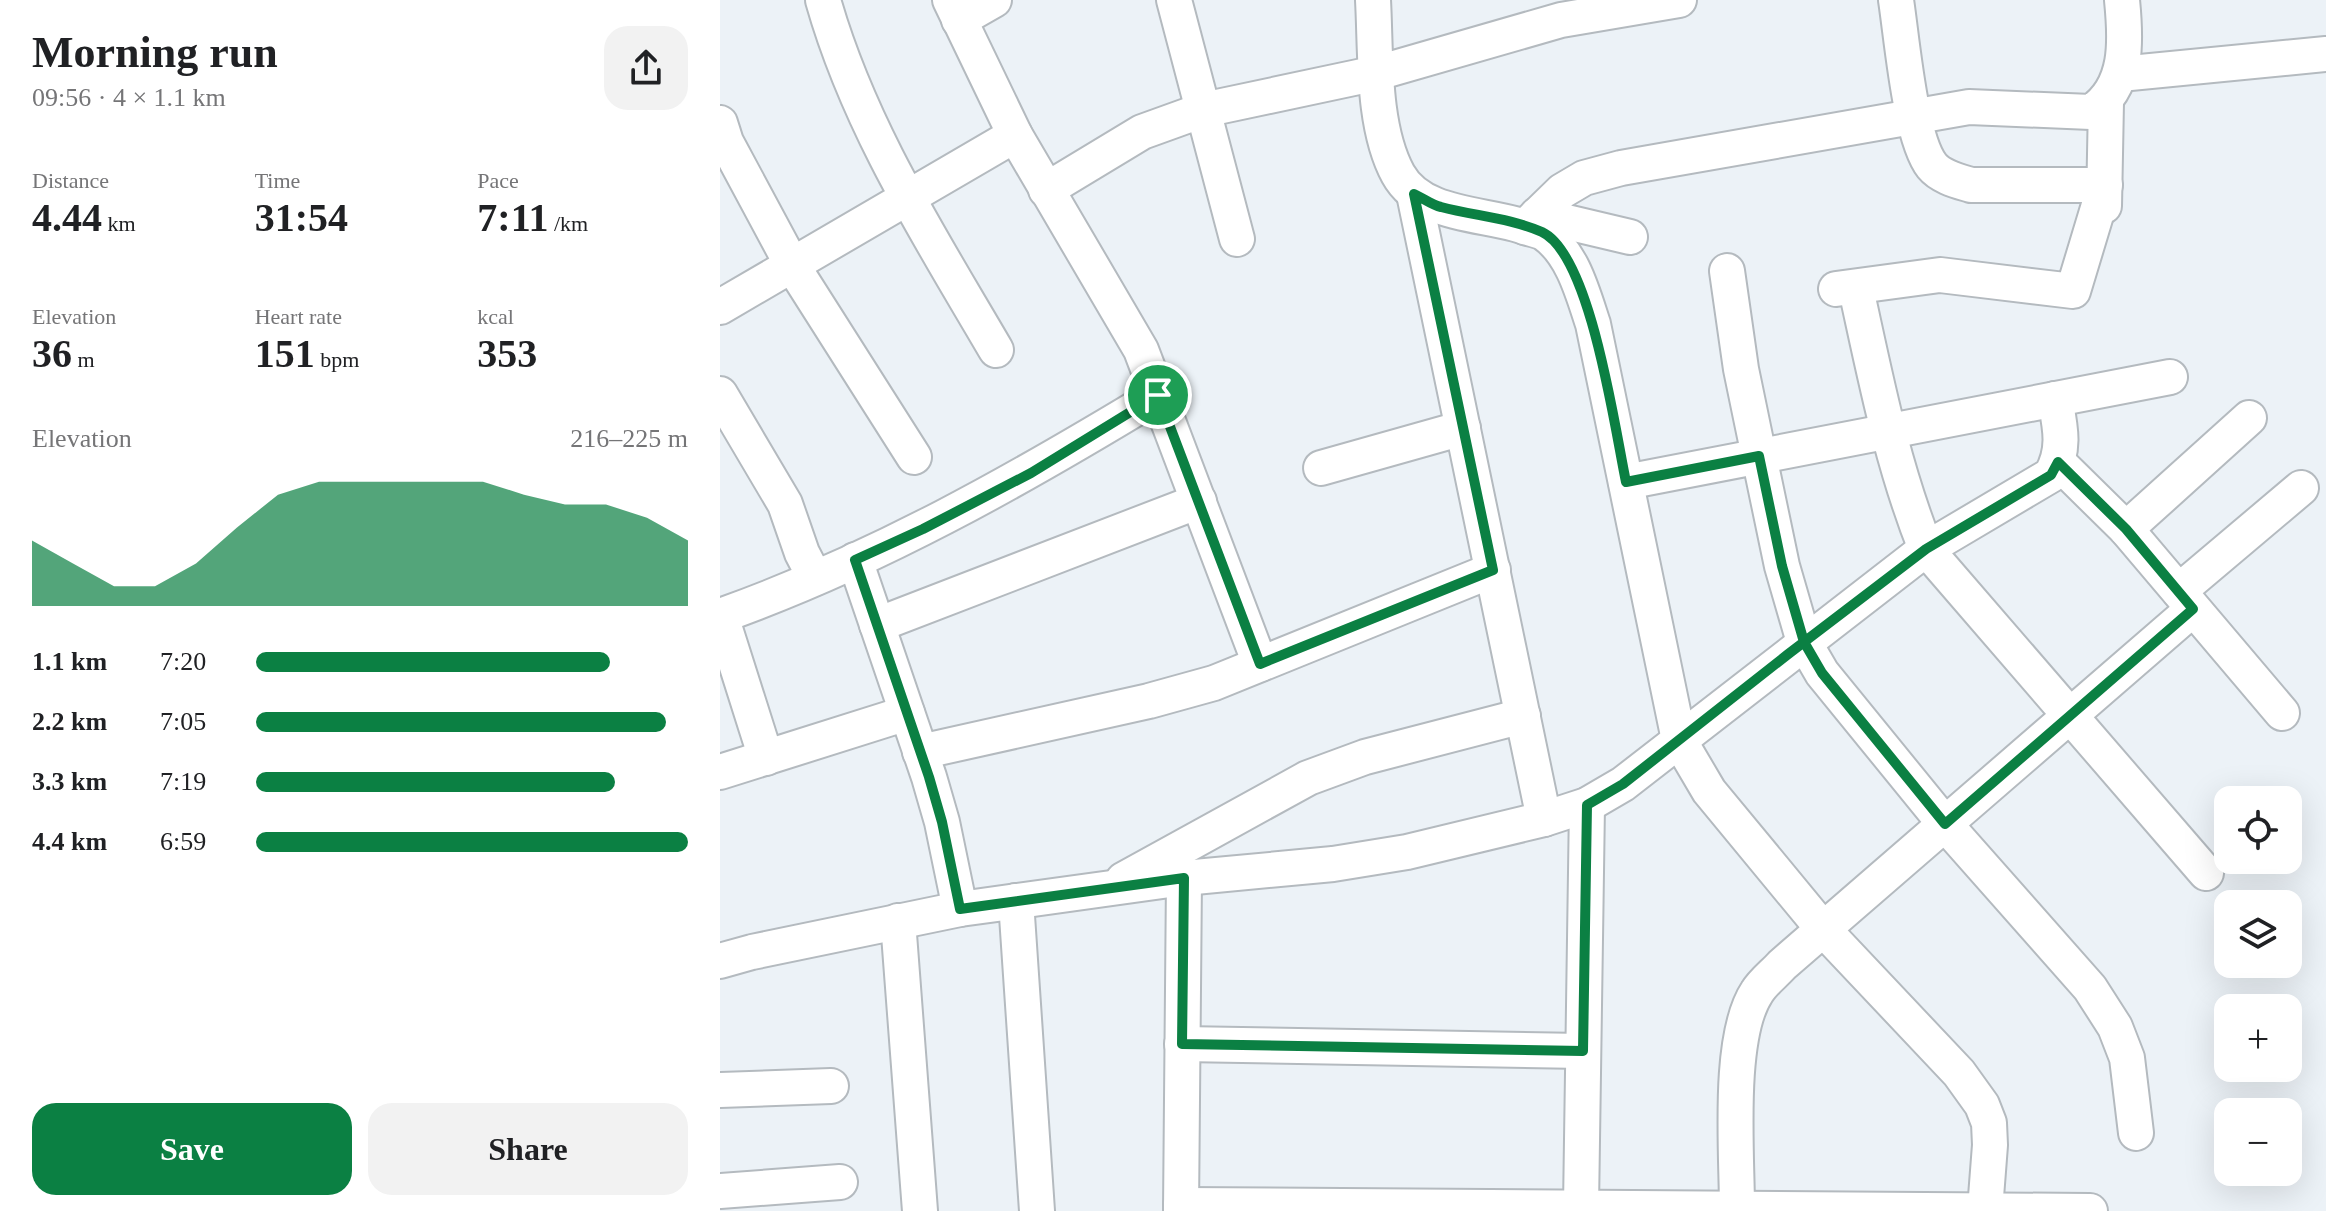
<!DOCTYPE html>
<meta charset="utf-8">
<style>
:root{--surface:#fff;--page:#f2f2f2;--text:#202124;--muted:#757577;--accent:#0b8043}
body{margin:0;font-family:"Times New Roman",serif;background:var(--page);color:var(--text);height:100vh;display:flex;flex-direction:column;font-size:30px;white-space:nowrap}
*{box-sizing:border-box;margin:0}
p{font-size:26px;color:var(--muted)}
.icon{flex:none;width:44px;height:44px;fill:none;stroke:currentColor;stroke-width:2;stroke-linecap:round;stroke-linejoin:round}
.map{position:relative;flex:1;overflow:hidden}
.details{display:flex;flex-direction:column;background:var(--surface);width:720px}
.details>*{flex:none}
.tools{position:absolute;left:1494px;top:786px;display:grid;gap:16px}
.tools a{display:grid;place-items:center;width:88px;height:88px;border-radius:16px;background:var(--surface);box-shadow:0 8px 32px #0002;font-size:40px}
.pin{position:absolute;display:grid;place-items:center;width:68px;height:68px;color:#fff;margin:-34px;border:4px solid #fff;border-radius:50%;box-shadow:0 2px 8px #0007}
.round{display:grid;place-items:center;flex:none;width:84px;height:84px;border-radius:24px;background:var(--page)}
.summary{display:flex;align-items:center;justify-content:space-between;height:136px;padding:0 32px}
h1{font-size:44px;font-weight:700;line-height:60px}
.figures{display:grid;grid-template-columns:repeat(3,1fr);gap:12px;height:136px;padding:8px 32px}
.figures div{display:grid;align-content:center}
.figures b{font-size:40px;font-weight:700}
.figures small{font-size:22px;font-weight:400}
.figures p{font-size:22px}
.chart{height:224px;padding:16px 32px}
.chart p{display:flex;justify-content:space-between}
.chart svg{width:100%;height:144px;margin-top:8px;fill:var(--accent);opacity:.7}
.cta{display:flex;gap:16px;margin-top:auto;padding:16px 32px}
.cta a{flex:1;height:92px;border-radius:24px;background:var(--accent);color:#fff;font-size:32px;font-weight:700;line-height:92px;text-align:center}
.cta a+a{background:var(--page);color:var(--text)}
ul{padding:0 32px;list-style:none;font-size:26px}
li{display:grid;grid-template-columns:128px 96px 1fr;align-items:center;height:60px}
li i{height:20px;border-radius:10px;background:var(--accent)}
main{display:flex;flex:1;min-height:0}
.map>svg:first-child{display:block}
</style>
<main>
<section class="details">
<div class="summary"><div><h1>Morning run</h1><p>09:56 · 4 × 1.1 km</p></div><a class="round"><svg class="icon" aria-label="share" viewBox="0 0 24 24"><path d="M12 15V3M7 8l5-5 5 5M5 13v7h14v-7"/></svg></a></div>
<div class="figures">
<div><p>Distance</p><b>4.44<small> km</small></b></div>
<div><p>Time</p><b>31:54</b></div>
<div><p>Pace</p><b>7:11<small> /km</small></b></div>
</div>
<div class="figures">
<div><p>Elevation</p><b>36<small> m</small></b></div>
<div><p>Heart rate</p><b>151<small> bpm</small></b></div>
<div><p>kcal</p><b>353</b></div>
</div>
<div class="chart"><p><span>Elevation</span>216–225 m</p>
<svg viewBox="0 0 160 44" preserveAspectRatio="none"><path d="M0 44V24L10 31L20 38L30 38L40 31L50 20L60 10L70 6L80 6L90 6L100 6L110 6L120 10L130 13L140 13L150 17L160 24V44z"/></svg>
</div>
<ul>
<li><b>1.1 km</b>7:20<i style="width:82%"></i></li>
<li><b>2.2 km</b>7:05<i style="width:95%"></i></li>
<li><b>3.3 km</b>7:19<i style="width:83%"></i></li>
<li><b>4.4 km</b>6:59<i style="width:100%"></i></li>
</ul>
<div class="cta"><a>Save</a><a>Share</a></div>
</section>
<div class="map">
<svg width="1606" height="1211" viewBox="0 0 1606 1211">
<rect width="100%" height="100%" fill="#ecf2f7"/>
<g fill="none" stroke-linecap="round" stroke-linejoin="round">
<defs>
<g id="minor">
<path d="M103,0c36,127 107,237 173,350"/>
<polyline points="230,0 295,135 421,350 540,664"/>
<polyline points="454,0 517,239"/>
<path d="M653,0c3,53 -1,126 25,174 23,42 84,39 124,52 7,3 17,4 23,8 28,20 38,60 48,90l86,416 30,51 114,138 136,144 23,32 7,18 1,22 -5,65"/>
<polyline points="239,20 274,0"/>
<polyline points="1400,74 1606,54"/>
<polyline points="0,123 6,142 72,265 194,457"/>
<polyline points="326,190 422,132 483,110 657,73 841,20 959,0"/>
<polyline points="694,194 824,819"/>
<polyline points="1384,206 1386,102"/>
<polyline points="817,215 910,237"/>
<path d="M805,227l37,-36 22,-13 37,-10 348,-61 122,5c38,-25 35,-72 31,-112"/>
<polyline points="1007,271 1021,369 1039,456 1062,566 1084,642 1102,673 1225,824 1370,988 1395,1027 1407,1058 1416,1133"/>
<path d="M1116,289l104,-14 133,16 32,-106h-134c-13,-4 -30,-8 -39,-19 -22,-28 -30,-127 -36,-166"/>
<path d="M1138,298c19,87 35,168 68,251l280,324"/>
<polyline points="0,307 295,135"/>
<polyline points="0,394 65,504 82,553 95,578"/>
<polyline points="1338,462 1406,529 1562,713"/>
<polyline points="601,468 743,428"/>
<polyline points="906,482 1450,377"/>
<polyline points="1406,529 1529,418"/>
<polyline points="135,560 209,777 222,822 240,909"/>
<polyline points="1459,591 1581,488"/>
<path d="M0,616c155,-55 298,-136 438,-221"/>
<polyline points="1,616 46,758"/>
<polyline points="157,625 479,501"/>
<polyline points="200,752 429,701 494,683 773,570"/>
<polyline points="0,772 187,713"/>
<polyline points="403,880 588,778 645,757 803,716"/>
<polyline points="296,901 317,1211"/>
<polyline points="178,921 200,1211"/>
<path d="M0,961l32,-9 208,-43 224,-31 149,-14 74,-12 137,-33 43,-14 36,-21 303,-235 125,-74c15,-26 9,-49 4,-76"/>
<polyline points="462,1044 863,1051"/>
<polyline points="0,1090 111,1086"/>
<polyline points="0,1191 120,1182"/>
<polyline points="461,1205 1370,1211"/>
<polyline points="861,1207 867,805"/>
<path d="M1017,1209c0,-56 -10,-172 20,-217 6,-10 17,-18 25,-27l411,-356"/>
<polyline points="461,1211 464,878"/>
</g>
</defs>
<use href="#minor" stroke="#b4babf" stroke-width="38"/>
<use href="#minor" stroke="#fff" stroke-width="34"/>
</g>
<g fill="none" stroke-linecap="round" stroke-linejoin="round">
<defs>
<path id="route" d="M438,395l-127,78 -108,56 -68,31 74,217 13,45 18,87 224,-31 -2,166 401,7 4,-246 36,-21 164,-129 17,-13 122,-93 125,-74 7,-13 68,67 67,80 -248,215 -123,-151 -18,-31 -22,-76 -23,-110 -133,26c-11,-52 -35,-227 -84,-250 -32,-14 -67,-16 -101,-25 -9,-2 -18,-9 -27,-13l79,376 -233,94 -102,-269"/>
</defs>
<use href="#route" stroke="#fff" stroke-width="16"/>
<use href="#route" stroke="#0b8043" stroke-width="10"/>
</g>
</svg>
<div class="tools">
<a><svg class="icon" aria-label="locate" viewBox="0 0 24 24"><circle cx="12" cy="12" r="6"/><path d="M12 2v4M12 18v4M2 12h4M18 12h4"/></svg></a>
<a><svg class="icon" aria-label="layers" viewBox="0 0 24 24"><path d="M12 4l9 5-9 5-9-5zM3 14l9 5 9-5"/></svg></a>
<a>+</a>
<a>−</a>
</div>
<div class="pin" style="left:438px;top:395px;background:#1e9e55"><svg class="icon" aria-label="arrive" viewBox="0 0 24 24"><path d="M6 21V4h12l-3 4 3 4H6"/></svg></div>
</div>
</main>
